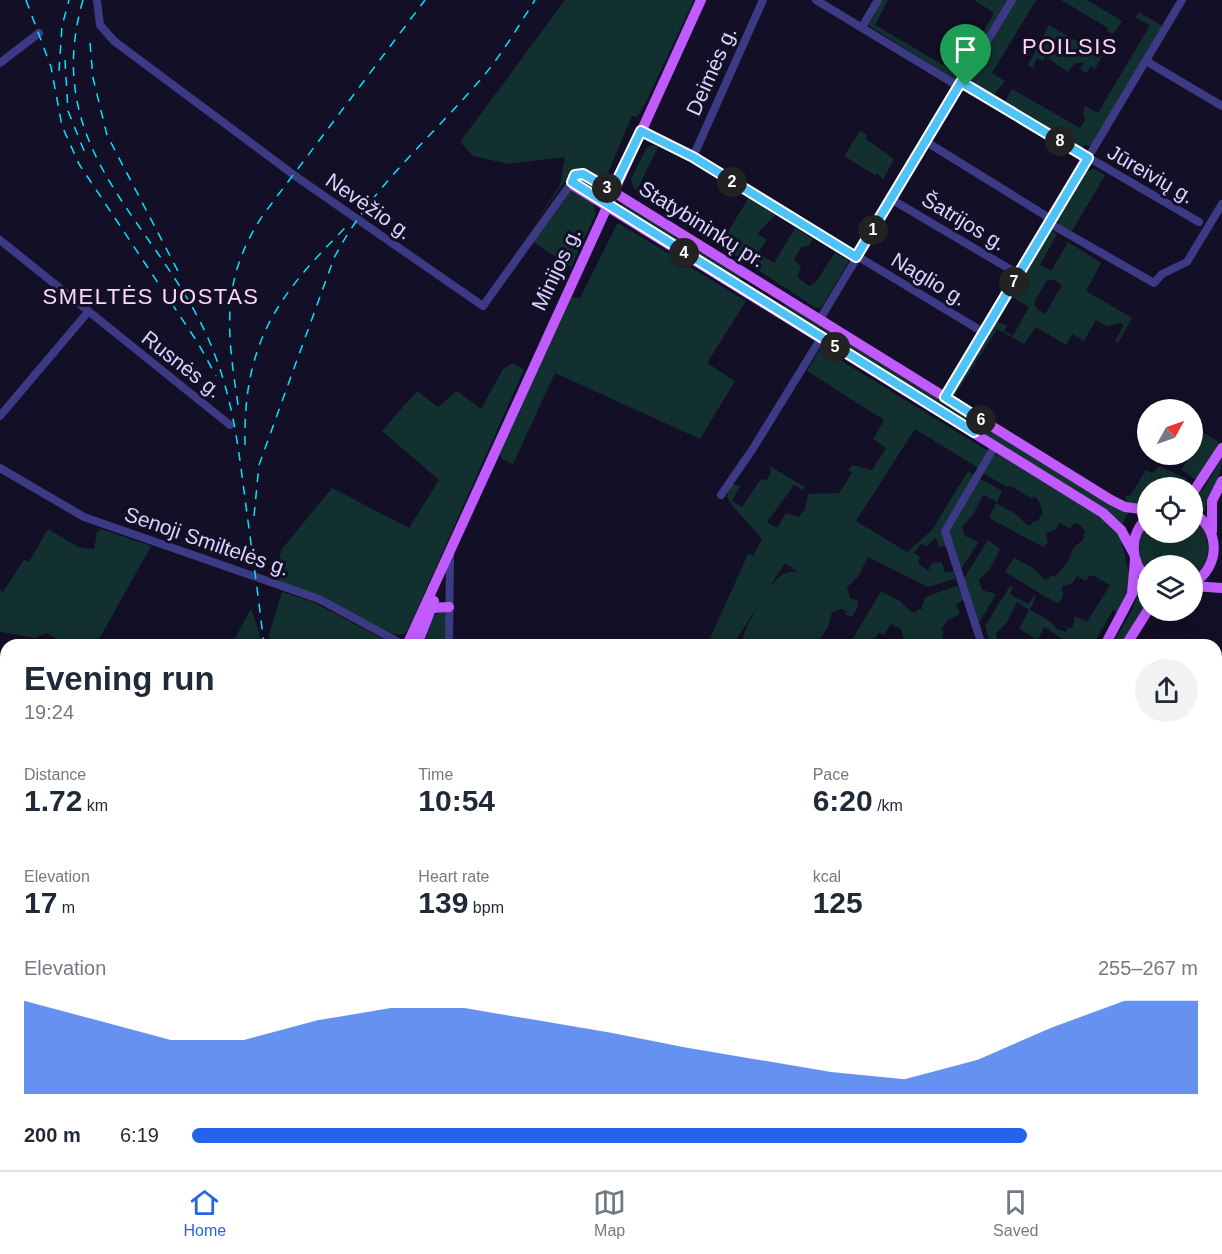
<!DOCTYPE html>
<meta charset="utf-8">
<style>
:root{--surface:#fff;--page:#f2f2f3;--text:#1f2937;--muted:#747a83;--line:#e0e1e3;--accent:#2563eb}
body{margin:0;font-family:Arial,sans-serif;background:var(--page);color:var(--text);height:100vh;display:flex;flex-direction:column;font-size:22px;white-space:nowrap}
*{box-sizing:border-box;margin:0}
p{font-size:20px;color:var(--muted)}
.icon{flex:none;width:33px;height:33px;fill:none;stroke:currentColor;stroke-width:2;stroke-linecap:round;stroke-linejoin:round}
.map{position:relative;flex:1;overflow:hidden}
.details{position:absolute;left:0px;top:639px;width:1222px;height:531px;display:flex;flex-direction:column;background:var(--surface);border-radius:18px 18px 0 0;box-shadow:0 3px 15px #0003}
.details>*{flex:none}
.needle{width:39px;rotate:50deg}
.controls{position:absolute;left:1137px;top:399px;display:grid;gap:12px}
.controls a{display:grid;place-items:center;width:66px;height:66px;border-radius:50%;background:var(--surface);box-shadow:0 3px 15px #0003;font-size:30px}
.pin{position:absolute;display:grid;place-items:center;width:51px;height:51px;color:#fff;margin:-62px -26px;border-radius:50% 50% 50% 0;rotate:-45deg;box-shadow:0 0 6px #0007}
.pin .icon{rotate:45deg}
.km{position:absolute;width:30px;height:30px;margin:-15px;border-radius:50%;background:#222;color:#fff;font-size:16px;line-height:30px;text-align:center}
.round{display:grid;place-items:center;flex:none;width:63px;height:63px;border-radius:32px;background:var(--page)}
.head{display:flex;align-items:center;justify-content:space-between;height:102px;padding:0 24px}
h1{font-size:33px;font-weight:700;line-height:45px}
.metrics{display:grid;grid-template-columns:repeat(3,1fr);gap:9px;height:102px;padding:6px 24px}
.metrics div{display:grid;align-content:center}
.metrics b{font-size:30px;font-weight:700}
.metrics small{font-size:16px;font-weight:400}
.metrics p{font-size:16px}
.chart{height:168px;padding:12px 24px}
.chart p{display:flex;justify-content:space-between}
.chart svg{width:100%;height:108px;margin-top:6px;fill:var(--accent);opacity:.7}
ul{padding:0 24px;list-style:none;font-size:20px}
li{display:grid;grid-template-columns:96px 72px 1fr;align-items:center;height:45px}
li i{height:15px;border-radius:8px;background:var(--accent)}
.tabs{display:flex;justify-content:space-around;align-items:center;height:84px;border-top:2px solid var(--line);background:var(--surface);font-size:16px;color:var(--muted)}
.tabs a{display:grid;justify-items:center;gap:3px}
.tabs .on{color:var(--accent)}
.map>svg:first-child{display:block}
</style>
<div class="map">
<svg width="1222" height="1170" viewBox="0 0 1222 1170">
<rect width="100%" height="100%" fill="#130f26"/>
<g fill="#12302f" fill-rule="evenodd">
<polygon points="565,0 694,0 645,104 637,117 632,116 608,173 598,179 582,169 573,170 533,226 560,185 565,157 508,164 473,156 460,142"/>
<polygon points="882,0 888,0 875,25 948,68 954,59 958,61 960,58 969,65 956,81 868,25"/>
<polygon points="974,0 1009,0 973,58 969,56 994,13"/>
<polygon points="1016,0 1036,0 992,73 1005,81 992,97 972,86 974,82 968,78"/>
<polygon points="1061,0 1087,0 1122,21 1113,34 1107,31 1108,28"/>
<polygon points="1139,12 1162,26 1091,147 1085,145 1081,152 1003,105 1012,89 1080,128 1085,120 1083,112 1085,106 1098,113 1150,25 1135,18"/>
<polygon points="1049,25 1102,56 1095,69 1091,66 1086,73 1080,69 1084,62 1074,64 1068,72 1046,57 1043,61 1037,58 1033,66 1037,71 1028,65"/>
<polygon points="860,131 867,135 866,139 894,159 883,180 877,173 875,175 844,156"/>
<polygon points="653,145 658,147 637,190 634,189 631,179 647,147"/>
<polygon points="1094,169 1105,175 1071,233 1060,225 1058,221 1053,222 1084,172"/>
<polygon points="570,190 593,203 596,213 571,267 532,241"/>
<polygon points="749,197 771,209 775,215 757,234 767,239 758,253 774,263 795,228 813,239 809,246 801,247 794,260 801,266 797,277 809,286 815,283 835,253 849,261 821,308 816,308 720,245"/>
<polygon points="624,204 742,276 742,278 738,279 691,254 621,209 620,205"/>
<polygon points="617,224 620,224 746,301 707,363 735,381 700,439 555,373 513,464 502,459 500,454 571,297 580,298"/>
<path d="M1049,229l8,5 -17,31 11,6 17,-29 33,21 -15,28 46,27 -14,25 -3,-1 9,-17 -4,-2 -14,3 -10,-6 -12,21 -12,-7 -6,11 -30,-18 -12,17 -27,-15 -42,66 -3,-2 50,-85 6,-3 -10,17 9,4 -3,5 9,5 16,-29 -16,-9zM1047,280h7l8,5 -17,29 -8,-5 -3,-7z"/>
<polygon points="785,304 974,421 973,424 970,425 783,310"/>
<path d="M821,348l167,103 -10,17 -63,-39 -59,92 51,31 25,-22 36,-59 6,4 -32,53 4,19 -8,-1 -2,-9 -9,10 -6,-3 -7,9 6,4 -2,6 10,8 4,-8 10,-1 3,11 9,-2 1,8 -27,8 -60,-30 -10,20 -11,10 3,11 8,3v6l-6,10 -7,-2 2,-3 -5,-3 -10,3 -4,15 -12,18h-74c-1,-13 27,-61 38,-69 6,-4 12,-5 18,-4l-13,-9 -52,82h-26l41,-91 5,2 9,-17 -32,-36 -3,-7 5,-13 8,4 -8,14 10,6 19,-28 5,2 5,-9 -2,-6 36,21 -2,3 -9,-5 -27,37 10,6 9,-15 13,4 6,-8 3,-15 31,-1 13,-20 -4,-3 4,-5 20,5 14,-22 -13,-9 11,-19 -77,-49z"/>
<polygon points="513,363 524,370 407,632 399,635 390,633 277,581 274,575 282,549 332,488 409,528 439,480 382,431 417,391 438,407 457,391 481,409 503,369"/>
<polygon points="983,426 1129,512 1122,524 1110,513 980,431"/>
<polygon points="1199,430 1219,442 1198,479 1195,479 1177,467 1182,469 1202,434"/>
<polygon points="999,454 1110,523 1121,538 1130,578 1130,588 1119,613 1113,610 1093,645 1083,645 1074,639 1070,644 1044,627 1038,640 1019,629 1029,610 1017,602 1007,622 996,633 998,643 1002,645 991,645 985,626 1010,586 1013,587 1010,594 1028,604 1034,596 1036,597 1030,610 1050,621 1057,629 1066,632 1068,627 1072,629 1075,616 1087,622 1110,585 1094,576 1089,576 1086,581 1077,576 1071,584 1062,586 1063,596 1058,604 1005,572 1014,558 1033,568 1044,579 1049,579 1051,575 1055,577 1067,563 1074,547 1083,540 1085,531 1078,523 1073,524 1070,529 1060,523 1055,530 1046,533 1048,543 1043,547 989,518 996,503 1016,514 1027,525 1031,525 1034,521 1037,522 1043,513 1038,499 1033,496 1032,499 1011,486 1007,487 984,474 983,472 993,455"/>
<path d="M1222,458c0,21 -14,34 -17,54l-12,-9 -1,-3 12,-12z"/>
<polygon points="1160,466 1187,479 1181,487 1148,488 1147,504 1126,503 1126,496 1130,496 1146,470 1152,473"/>
<polygon points="979,478 1002,491 997,502 983,495 973,515 962,526 965,536 979,542 960,570 949,534 951,525"/>
<path d="M1193,518c20,18 20,42 0,60l-1,-12h-44v6c-13,-17 -10,-31 -1,-48l1,8h44z"/>
<polygon points="48,529 78,547 94,549 97,532 101,529 151,546 97,643 59,640 46,633 35,638 0,632 0,590 3,592 24,560 29,562"/>
<polygon points="988,540 1000,549 990,569 979,580 982,590 996,594 980,621 977,620 963,580"/>
<polygon points="1141,584 1147,589 1147,602 1121,645 1112,645 1133,608"/>
<polygon points="956,586 960,588 964,600 956,604 960,614 948,620 941,630 944,632 942,638 950,645 906,645 901,629 891,624 884,635 879,633 872,642 875,645 849,645 881,591 900,601 911,612 916,612 918,609 921,610 925,597"/>
<polygon points="282,592 313,602 385,640 388,645 270,645 269,634"/>
<polygon points="251,609 259,631 261,645 231,645"/>
<polygon points="447,609 448,645 424,645 433,616"/>
<polygon points="0,752 6,753 6,839 0,845"/>
<polygon points="1222,1030 1222,1170 1158,1170 1161,1164 1216,1164 1216,1039"/>
<polygon points="188,1164 439,1164 438,1170 185,1170"/>
</g>
<polygon fill="#0c2248" points="1222,1126 1222,1166 1215,1170 1166,1170 1169,1164 1216,1164 1217,1138"/>
<g fill="none" stroke-linecap="round" stroke-linejoin="round">
<polyline stroke="#0c2248" stroke-width="1.5" points="404,1170 407,1164"/>
<g stroke="#3d3a85" stroke-width="8">
<polyline points="97,0 100,25 114,41 298,178 483,306 572,182"/>
<polyline points="816,0 958,86"/>
<polyline points="862,27 878,0"/>
<polyline points="1146,61 1222,106"/>
<polyline points="0,63 39,33"/>
<polyline points="961,83 1199,222"/>
<polyline points="641,131 693,157 983,332"/>
<polyline points="925,141 1051,219"/>
<polyline points="693,157 763,0"/>
<polyline points="891,199 1018,274"/>
<polyline points="1049,223 1154,283 1162,274 1187,262 1222,204"/>
<polyline points="0,240 230,425"/>
<polyline points="820,319 1012,0"/>
<polyline points="945,397 1182,0"/>
<polyline points="0,416 88,312"/>
<polyline points="0,468 84,517 319,599 404,645"/>
<polyline points="721,495 752,450 821,338"/>
<polyline points="449,645 450,555"/>
<polyline points="982,645 945,531 995,446"/>
<polyline points="1216,701 1222,692"/>
<polyline points="0,748 6,748"/>
<polyline points="1216,786 1222,790"/>
<polyline points="1216,826 1222,817"/>
<polyline points="0,848 6,842"/>
<polyline points="0,903 6,908"/>
<polyline points="0,1114 6,1107"/>
<polyline points="580,1164 583,1170"/>
<polyline points="821,1164 832,1170"/>
<polyline points="672,1170 680,1164"/>
<polyline points="1014,1170 1017,1164"/>
</g>
<g stroke="#c25bff" stroke-width="10">
<polyline points="1192,494 1222,448"/>
<path d="M1192,512c29,17 29,55 0,72"/>
<path d="M1148,517c-19,18 -19,44 0,62"/>
<polyline points="1212,531 1212,501 1222,481"/>
<polyline points="1133,552 1121,530 1103,513 574,186 573,177 583,174 612,191 1111,500 1125,507 1148,510"/>
<polyline points="1193,586 1222,588"/>
<polyline points="432,608 449,607"/>
<path d="M407,645c99,-214 196,-430 294,-645"/>
<polyline points="417,645 434,601"/>
<polyline points="1105,645 1132,594 1135,560"/>
<polyline points="1126,645 1148,610"/>
<polyline points="178,1170 180,1164"/>
<polyline points="798,1170 802,1164"/>
<polyline points="819,1170 822,1164"/>
</g>
<g stroke="#00e5ff" stroke-width="1.5" stroke-dasharray="9 8" stroke-linecap="butt">
<polyline points="26,0 51,67 62,126 79,164 198,343 216,376"/>
<path d="M83,0c-46,159 86,228 133,358 19,50 24,103 31,156 6,44 12,87 17,131"/>
<polyline points="90,43 93,78 107,135 180,275"/>
<polyline points="65,60 68,111 85,153"/>
<polyline points="59,71 62,26 69,0"/>
<path d="M238,405c-11,-74 -18,-125 25,-190l162,-215"/>
<path d="M245,445c-2,-101 31,-148 100,-217"/>
<path d="M254,516l5,-51 75,-207c34,-66 92,-116 140,-171 24,-26 42,-57 61,-87"/>
<polyline points="124,1170 127,1164"/>
</g>
</g>
<g fill="none" stroke-linecap="round" stroke-linejoin="round">
<defs>
<polygon id="route" points="961,82 1088,158 945,397 981,420 974,432 572,182 575,175 583,174 612,191 641,131 693,157 856,257"/>
</defs>
<use href="#route" stroke="#fff" stroke-width="12"/>
<use href="#route" stroke="#4fc3f7" stroke-width="8"/>
</g>
<g text-anchor="middle" dominant-baseline="central" stroke-width="6" stroke-linejoin="round" paint-order="stroke">
<g font-size="21" fill="#d9d4ff" stroke="#130f26">
<text transform="translate(711 71) rotate(-66)">Deimės g.</text>
<text transform="translate(1151 174) rotate(30)">Jūreivių g.</text>
<text transform="translate(369 206) rotate(35)">Nevėžio g.</text>
<text transform="translate(964 221) rotate(31)">Šatrijos g.</text>
<text transform="translate(702 224) rotate(32)">Statybininkų pr.</text>
<text transform="translate(556 269) rotate(-65)">Minijos g.</text>
<text transform="translate(929 279) rotate(31)">Naglio g.</text>
<text transform="translate(182 364) rotate(38)">Rusnės g.</text>
<text transform="translate(207 541) rotate(19)">Senoji Smiltelės g.</text>
</g>
<g font-size="22" letter-spacing="1.5" fill="#ffd6f0" stroke="#130f26">
<text x="1070" y="46">POILSIS</text>
<text x="151" y="296">SMELTĖS UOSTAS</text>
</g>
</g>
</svg>
<div class="controls">
<a><svg class="needle" viewBox="-14 -14 28 28"><path d="M0-13l5 13h-10z" fill="#e53935"/><path d="M0 13l5-13h-10z" fill="#747a83"/></svg></a>
<a><svg class="icon" aria-label="locate" viewBox="0 0 24 24"><circle cx="12" cy="12" r="6"/><path d="M12 2v4M12 18v4M2 12h4M18 12h4"/></svg></a>
<a><svg class="icon" aria-label="layers" viewBox="0 0 24 24"><path d="M12 4l9 5-9 5-9-5zM3 14l9 5 9-5"/></svg></a>
</div>
<div class="pin" style="left:966px;top:86px;background:#1e9e55"><svg class="icon" aria-label="arrive" viewBox="0 0 24 24"><path d="M6 21V4h12l-3 4 3 4H6"/></svg></div>
<b class="km" style="left:873px;top:230px">1</b>
<b class="km" style="left:732px;top:182px">2</b>
<b class="km" style="left:607px;top:188px">3</b>
<b class="km" style="left:684px;top:253px">4</b>
<b class="km" style="left:835px;top:347px">5</b>
<b class="km" style="left:981px;top:420px">6</b>
<b class="km" style="left:1014px;top:282px">7</b>
<b class="km" style="left:1060px;top:141px">8</b>
<section class="details">
<div class="head"><div><h1>Evening run</h1><p>19:24</p></div><a class="round"><svg class="icon" aria-label="share" viewBox="0 0 24 24"><path d="M12 15V3M7 8l5-5 5 5M5 13v7h14v-7"/></svg></a></div>
<div class="metrics">
<div><p>Distance</p><b>1.72<small> km</small></b></div>
<div><p>Time</p><b>10:54</b></div>
<div><p>Pace</p><b>6:20<small> /km</small></b></div>
</div>
<div class="metrics">
<div><p>Elevation</p><b>17<small> m</small></b></div>
<div><p>Heart rate</p><b>139<small> bpm</small></b></div>
<div><p>kcal</p><b>125</b></div>
</div>
<div class="chart"><p><span>Elevation</span>255–267 m</p>
<svg viewBox="0 0 160 44" preserveAspectRatio="none"><path d="M0 44V6L10 14L20 22L30 22L40 14L50 9L60 9L70 14L80 19L90 25L100 30L110 35L120 38L130 30L140 17L150 6L160 6V44z"/></svg>
</div>
<ul>
<li><b>200 m</b>6:19<i style="width:83%"></i></li>
</ul>
</section>
</div>
<nav class="tabs">
<a class="on"><svg class="icon" aria-label="home" viewBox="0 0 24 24"><path d="M3 11l9-7 9 7M6 9v11h12V9"/></svg>Home</a>
<a><svg class="icon" aria-label="map" viewBox="0 0 24 24"><path d="M3 6l6-2 6 2 6-2v14l-6 2-6-2-6 2zM9 4v14M15 6v14"/></svg>Map</a>
<a><svg class="icon" aria-label="saved" viewBox="0 0 24 24"><path d="M7 4h10v16l-5-4-5 4z"/></svg>Saved</a>
</nav>
